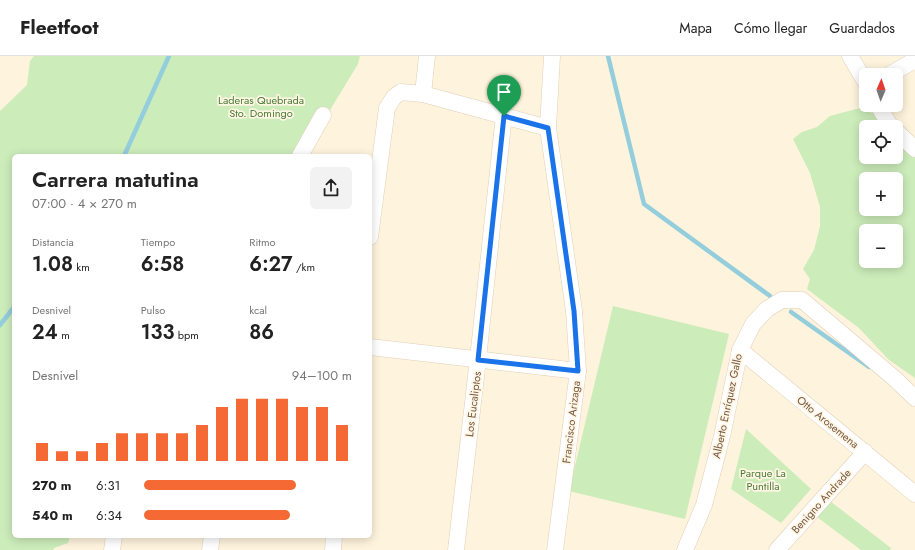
<!DOCTYPE html>
<html lang="es">
<meta charset="utf-8">
<style>
:root{--surface:#fff;--page:#f2f2f2;--text:#222;--muted:#767676;--line:#e0e0e0;--accent:#f56934}
body{margin:0;font-family:Jost,sans-serif;background:var(--page);color:var(--text);height:100vh;display:flex;flex-direction:column;font-size:15px;white-space:nowrap}
*{box-sizing:border-box;margin:0}
p{font-size:13px;color:var(--muted)}
.icon{flex:none;width:22px;height:22px;fill:none;stroke:currentColor;stroke-width:2;stroke-linecap:round;stroke-linejoin:round}
.map{position:relative;flex:1;overflow:hidden}
.sheet{position:absolute;left:12px;top:98px;width:360px;height:384px;display:flex;flex-direction:column;background:var(--surface);border-radius:6px;box-shadow:0 2px 10px #0003}
.sheet>*{flex:none}
.needle{width:26px;rotate:2deg}
.controls{position:absolute;left:859px;top:12px;display:grid;gap:8px}
.controls a{display:grid;place-items:center;width:44px;height:44px;border-radius:6px;background:var(--surface);box-shadow:0 2px 10px #0003;font-size:20px}
.pin{position:absolute;display:grid;place-items:center;width:34px;height:34px;color:#fff;margin:-41px -17px;border-radius:50% 50% 50% 0;rotate:-45deg;box-shadow:0 0 4px #0007}
.pin .icon{rotate:45deg}
.round{display:grid;place-items:center;flex:none;width:42px;height:42px;border-radius:6px;background:var(--page)}
.headline{display:flex;align-items:center;justify-content:space-between;height:68px;padding:0 20px}
h1{font-size:22px;font-weight:600;line-height:30px}
.stats{display:grid;grid-template-columns:repeat(3,1fr);gap:6px;height:68px;padding:4px 20px}
.stats div{display:grid;align-content:center}
.stats b{font-size:20px;font-weight:600}
.stats small{font-size:11px;font-weight:400}
.stats p{font-size:11px}
.chart{height:112px;padding:8px 20px}
.chart p{display:flex;justify-content:space-between}
.chart svg{width:100%;height:72px;margin-top:4px;stroke:var(--accent);stroke-width:6}
ul{padding:0 20px;list-style:none;font-size:13px}
li{display:grid;grid-template-columns:64px 48px 1fr;align-items:center;height:30px}
li i{height:10px;border-radius:5px;background:var(--accent)}
header{display:flex;align-items:center;gap:24px;box-sizing:border-box;height:56px;padding:0 20px;background:var(--surface);border-bottom:1px solid var(--line)}
header strong{font-size:19px}
nav{display:flex;gap:22px;margin-inline-start:auto;font-size:14px}
.map>svg:first-child{display:block}
</style>
<header>
<strong>Fleetfoot</strong>
<nav><a>Mapa</a><a>Cómo llegar</a><a>Guardados</a></nav>
</header>
<div class="map">
<svg width="915" height="494" viewBox="0 0 915 494">
<rect width="100%" height="100%" fill="#fef3dc"/>
<g fill="#ccecba" fill-rule="evenodd">
<polygon points="34,0 360,0 358,8 302,100 14,100 14,480 70,480 68,487 54,492 53,494 0,494 0,55 27,29 30,5"/>
<path d="M860,52l17,7 10,12h-21v30h30v-19l19,18v222l-26,-18 -30,-32 -52,-39 3,-10 -7,-10 11,-19 6,-24v-19l-10,-34 -17,-34 9,-7 15,-5 13,-11zM866,123h30v30h-30zM866,175h30v30h-30z"/>
<polygon points="613,250 729,278 685,463 569,435"/>
<polygon points="746,373 811,433 781,467 731,433"/>
<polygon points="826,442 891,492 890,494 861,494 813,458"/>
</g>
<g fill="none" stroke-linecap="round" stroke-linejoin="round">
<g stroke="#94cddc" stroke-width="4.5">
<polyline points="608,0 644,148 770,240"/>
<polyline points="124,100 169,0"/>
<polyline points="791,256 869,311"/>
<polyline points="0,269 14,251"/>
</g>
<defs>
<g id="street">
<polyline points="552,0 548,72 574,255 578,315 555,494"/>
<polyline points="850,0 866,27"/>
<polyline points="889,19 915,4"/>
<polyline points="423,38 427,0"/>
<polyline points="878,49 889,68 892,71"/>
<polyline points="896,75 915,93"/>
<polyline points="300,100 323,59"/>
<polyline points="370,181 387,52 394,41 401,36 423,38 548,72"/>
<polyline points="370,291 578,315"/>
<polyline points="740,294 915,438"/>
<polyline points="112,494 114,480"/>
<polyline points="210,494 212,480"/>
<polyline points="333,494 334,480"/>
<polyline points="456,494 478,303 504,59"/>
<polyline points="685,494 704,449 722,380 740,294 753,268 767,253 782,244 802,244 894,322 915,342"/>
<polyline points="777,494 865,396"/>
</g>
</defs>
<use href="#street" stroke="#e2ceb8" stroke-width="17"/>
<use href="#street" stroke="#fff" stroke-width="16"/>
</g>
<g fill="none" stroke-linecap="round" stroke-linejoin="round">
<defs>
<polygon id="route" points="504,60 548,72 574,255 578,315 478,304"/>
</defs>
<use href="#route" stroke="#fff" stroke-width="8"/>
<use href="#route" stroke="#1a73e8" stroke-width="5"/>
</g>
<g text-anchor="middle" dominant-baseline="central" stroke-width="3.5" stroke-linejoin="round" paint-order="stroke">
<g font-size="11" fill="#4a7c3a" stroke="#fff6e4">
<text x="261" y="44">Laderas Quebrada<tspan x="261" dy="13">Sto. Domingo</tspan></text>
<text x="763" y="417">Parque La<tspan x="763" dy="13">Puntilla</tspan></text>
</g>
<g font-size="11" fill="#755843" stroke="#fff6e4">
<text transform="translate(473 348) rotate(-83)">Los Eucaliptos</text>
<text transform="translate(727 350) rotate(-78)">Alberto Enríquez Gallo</text>
<text transform="translate(571 366) rotate(-83)">Francisco Arizaga</text>
<text transform="translate(828 366) rotate(39)">Otto Arosemena</text>
<text transform="translate(821 445) rotate(-48)">Benigno Andrade</text>
</g>
</g>
</svg>
<div class="controls">
<a><svg class="needle" viewBox="-14 -14 28 28"><path d="M0-13l5 13h-10z" fill="#e53935"/><path d="M0 13l5-13h-10z" fill="#767676"/></svg></a>
<a><svg class="icon" aria-label="locate" viewBox="0 0 24 24"><circle cx="12" cy="12" r="6"/><path d="M12 2v4M12 18v4M2 12h4M18 12h4"/></svg></a>
<a>+</a>
<a>−</a>
</div>
<div class="pin" style="left:504px;top:60px;background:#1e9e55"><svg class="icon" aria-label="arrive" viewBox="0 0 24 24"><path d="M6 21V4h12l-3 4 3 4H6"/></svg></div>
<section class="sheet">
<div class="headline"><div><h1>Carrera matutina</h1><p>07:00 · 4 × 270 m</p></div><a class="round"><svg class="icon" aria-label="share" viewBox="0 0 24 24"><path d="M12 15V3M7 8l5-5 5 5M5 13v7h14v-7"/></svg></a></div>
<div class="stats">
<div><p>Distancia</p><b>1.08<small> km</small></b></div>
<div><p>Tiempo</p><b>6:58</b></div>
<div><p>Ritmo</p><b>6:27<small> /km</small></b></div>
</div>
<div class="stats">
<div><p>Desnivel</p><b>24<small> m</small></b></div>
<div><p>Pulso</p><b>133<small> bpm</small></b></div>
<div><p>kcal</p><b>86</b></div>
</div>
<div class="chart"><p><span>Desnivel</span>94–100 m</p>
<svg viewBox="0 0 160 44" preserveAspectRatio="none"><path d="M5 44V33M15 44V38M25 44V38M35 44V33M45 44V27M55 44V27M65 44V27M75 44V27M85 44V22M95 44V11M105 44V6M115 44V6M125 44V6M135 44V11M145 44V11M155 44V22"/></svg>
</div>
<ul>
<li><b>270 m</b>6:31<i style="width:73%"></i></li>
<li><b>540 m</b>6:34<i style="width:70%"></i></li>
</ul>
</section>
</div>
